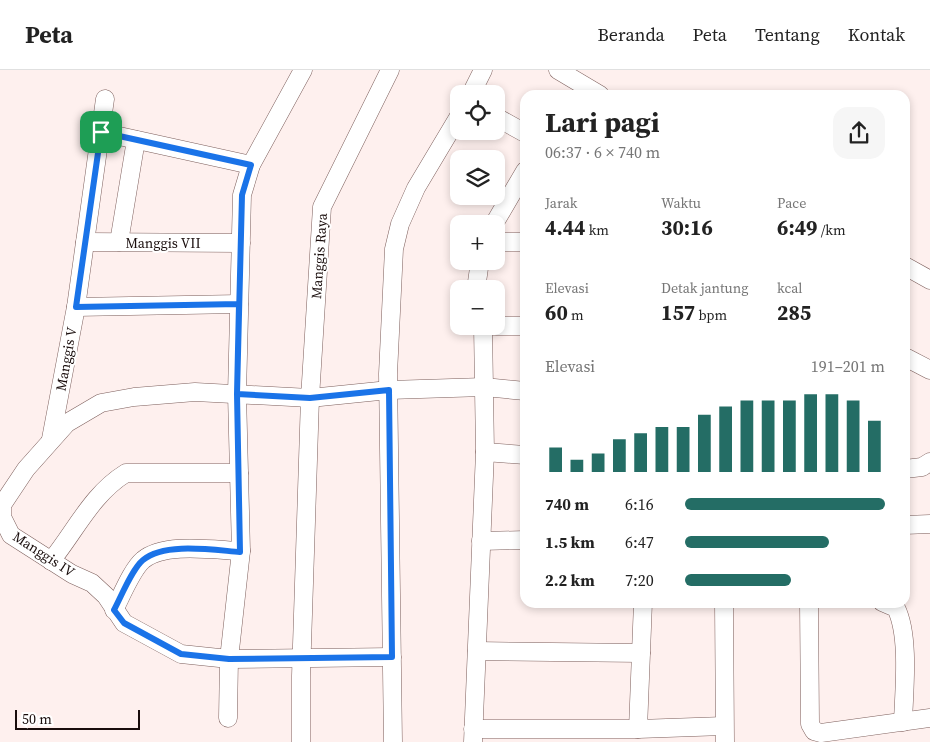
<!DOCTYPE html>
<html lang="id">
<meta charset="utf-8">
<style>
:root{--surface:#fff;--page:#f6f6f6;--text:#222;--muted:#767676;--line:#e0e0e0;--accent:#246d65}
body{margin:0;font-family:"Source Serif 4",serif;background:var(--page);color:var(--text);height:100vh;display:flex;flex-direction:column;font-size:19px;white-space:nowrap}
*{box-sizing:border-box;margin:0}
p{font-size:16px;color:var(--muted)}
.icon{flex:none;width:28px;height:28px;fill:none;stroke:currentColor;stroke-width:2;stroke-linecap:round;stroke-linejoin:round}
.map{position:relative;flex:1;overflow:hidden}
.sheet{position:absolute;left:520px;top:20px;width:390px;height:518px;display:flex;flex-direction:column;background:var(--surface);border-radius:15px;box-shadow:0 2px 8px #0003}
.sheet>*{flex:none}
.controls{position:absolute;left:450px;top:15px;display:grid;gap:10px}
.controls a{display:grid;place-items:center;width:55px;height:55px;border-radius:10px;background:var(--surface);box-shadow:0 2px 8px #0003;font-size:25px}
.scale{position:absolute;left:15px;bottom:12px;width:125px;box-sizing:border-box;padding-left:5px;border:2px solid #190d0c;border-top:0;font-size:14px;line-height:18px;white-space:nowrap;color:#190d0c;-webkit-text-stroke:4px #fff;paint-order:stroke}
.pin{position:absolute;display:grid;place-items:center;width:42px;height:42px;color:#fff;margin:-21px;border-radius:10px;box-shadow:0 2px 8px #0006}
.round{display:grid;place-items:center;flex:none;width:52px;height:52px;border-radius:15px;background:var(--page)}
.summary{display:flex;align-items:center;justify-content:space-between;height:85px;padding:0 25px}
h1{font-size:28px;font-weight:700;line-height:38px}
.stats{display:grid;grid-template-columns:repeat(3,1fr);gap:8px;height:85px;padding:5px 25px}
.stats div{display:grid;align-content:center}
.stats b{font-size:21px;font-weight:700}
.stats small{font-size:14px;font-weight:400}
.stats p{font-size:14px}
.chart{height:140px;padding:10px 25px}
.chart p{display:flex;justify-content:space-between}
.chart svg{width:100%;height:90px;margin-top:5px;stroke:var(--accent);stroke-width:6}
ul{padding:0 25px;list-style:none;font-size:16px}
li{display:grid;grid-template-columns:80px 60px 1fr;align-items:center;height:38px}
li i{height:12px;border-radius:6px;background:var(--accent)}
header{display:flex;align-items:center;gap:30px;box-sizing:border-box;height:70px;padding:0 25px;background:var(--surface);border-bottom:1px solid var(--line)}
header strong{font-size:24px}
nav{display:flex;gap:28px;margin-inline-start:auto;font-size:18px}
.map>svg:first-child{display:block}
</style>
<header>
<strong>Peta</strong>
<nav><a>Beranda</a><a>Peta</a><a>Tentang</a><a>Kontak</a></nav>
</header>
<div class="map">
<svg width="930" height="672" viewBox="0 0 930 672">
<rect width="100%" height="100%" fill="#fef0ee"/>
<g fill="none" stroke-linecap="round" stroke-linejoin="round">
<defs>
<g id="minor">
<polyline points="558,0 600,25"/>
<polyline points="471,24 483,0"/>
<polyline points="496,47 525,63"/>
<polyline points="101,62 251,95"/>
<polyline points="494,154 525,101"/>
<polyline points="85,172 241,173"/>
<polyline points="119,172 136,70"/>
<polyline points="496,172 525,172"/>
<polyline points="905,196 930,210"/>
<polyline points="476,219 480,191"/>
<polyline points="76,237 239,234"/>
<polyline points="496,256 525,256"/>
<polyline points="905,287 930,300"/>
<polyline points="51,369 76,237 105,29"/>
<polyline points="485,382 525,385"/>
<polyline points="905,399 922,397 930,392"/>
<polyline points="905,455 930,454"/>
<polyline points="481,471 525,470"/>
<path d="M51,491c25,-31 41,-67 75,-88h113"/>
<polyline points="724,532 725,672"/>
<polyline points="809,532 810,654 814,661 821,663 930,648"/>
<path d="M882,532l14,6c14,28 8,83 7,114"/>
<path d="M114,540c7,-13 18,-41 29,-50 21,-18 71,-10 98,-9"/>
<polyline points="477,581 641,583"/>
<polyline points="392,587 229,589 181,584 124,553 106,526 92,513 72,504 11,465 2,447 2,435 26,399 67,353 101,333 134,327 195,322 310,328 389,320 484,317 525,321"/>
<polyline points="228,648 229,589 241,481 237,324 242,125 251,95 303,0"/>
<polyline points="473,659 638,659 724,656"/>
<polyline points="638,659 643,532"/>
<polyline points="301,672 301,606 310,328 322,137 390,0"/>
<polyline points="393,672 388,304 394,179 400,154 416,118 459,46"/>
<polyline points="473,672 485,382 483,256 492,256"/>
</g>
</defs>
<use href="#minor" stroke="#7d5f5c" stroke-width="19"/>
<use href="#minor" stroke="#fff" stroke-width="18"/>
</g>
<g fill="none" stroke-linecap="round" stroke-linejoin="round">
<defs>
<path id="route" d="M101,62l150,33 -9,30 -5,199 3,158c-27,-2 -76,-10 -97,8 -11,9 -22,37 -29,50l10,13 57,31 48,5 163,-2 -3,-267 -79,8 -73,-4 2,-90 -163,3 25,-175"/>
</defs>
<use href="#route" stroke="#fff" stroke-width="10"/>
<use href="#route" stroke="#1a73e8" stroke-width="6"/>
</g>
<g text-anchor="middle" dominant-baseline="central" stroke-width="4" stroke-linejoin="round" paint-order="stroke">
<g font-size="14" fill="#190d0c" stroke="#fff">
<text x="163" y="173">Manggis VII</text>
<text transform="translate(319 186) rotate(-86)">Manggis Raya</text>
<text transform="translate(66 289) rotate(-80)">Manggis V</text>
<text transform="translate(44 484) rotate(33)">Manggis IV</text>
</g>
</g>
</svg>
<div class="controls">
<a><svg class="icon" aria-label="locate" viewBox="0 0 24 24"><circle cx="12" cy="12" r="6"/><path d="M12 2v4M12 18v4M2 12h4M18 12h4"/></svg></a>
<a><svg class="icon" aria-label="layers" viewBox="0 0 24 24"><path d="M12 4l9 5-9 5-9-5zM3 14l9 5 9-5"/></svg></a>
<a>+</a>
<a>−</a>
</div>
<div class="scale">50 m</div>
<div class="pin" style="left:101px;top:62px;background:#1e9e55"><svg class="icon" aria-label="arrive" viewBox="0 0 24 24"><path d="M6 21V4h12l-3 4 3 4H6"/></svg></div>
<section class="sheet">
<div class="summary"><div><h1>Lari pagi</h1><p>06:37 · 6 × 740 m</p></div><a class="round"><svg class="icon" aria-label="share" viewBox="0 0 24 24"><path d="M12 15V3M7 8l5-5 5 5M5 13v7h14v-7"/></svg></a></div>
<div class="stats">
<div><p>Jarak</p><b>4.44<small> km</small></b></div>
<div><p>Waktu</p><b>30:16</b></div>
<div><p>Pace</p><b>6:49<small> /km</small></b></div>
</div>
<div class="stats">
<div><p>Elevasi</p><b>60<small> m</small></b></div>
<div><p>Detak jantung</p><b>157<small> bpm</small></b></div>
<div><p>kcal</p><b>285</b></div>
</div>
<div class="chart"><p><span>Elevasi</span>191–201 m</p>
<svg viewBox="0 0 160 44" preserveAspectRatio="none"><path d="M5 44V32M15 44V38M25 44V35M35 44V28M45 44V25M55 44V22M65 44V22M75 44V16M85 44V12M95 44V9M105 44V9M115 44V9M125 44V6M135 44V6M145 44V9M155 44V19"/></svg>
</div>
<ul>
<li><b>740 m</b>6:16<i style="width:100%"></i></li>
<li><b>1.5 km</b>6:47<i style="width:72%"></i></li>
<li><b>2.2 km</b>7:20<i style="width:53%"></i></li>
</ul>
</section>
</div>
